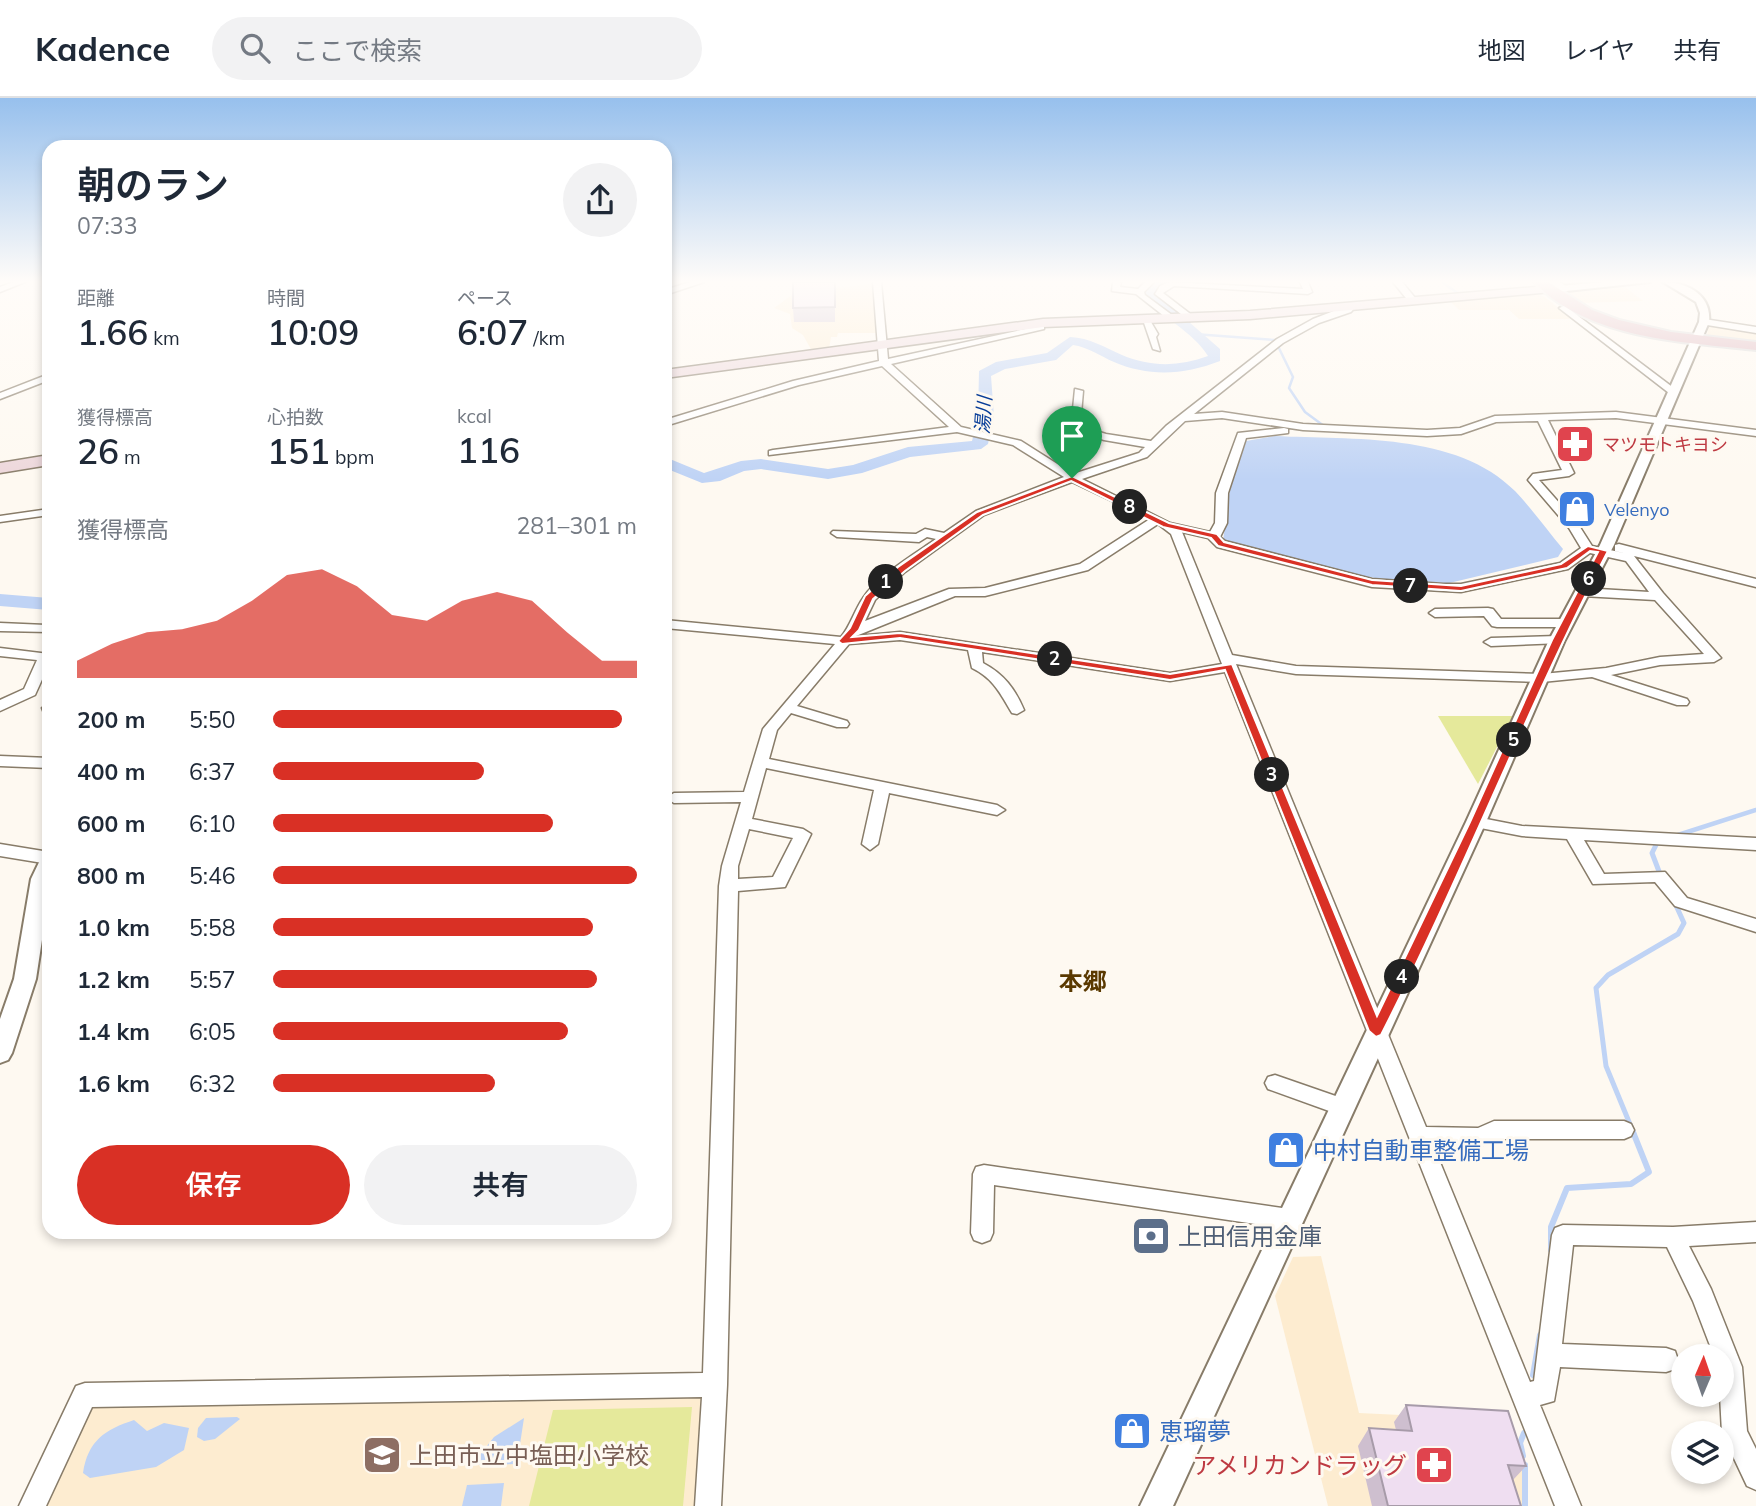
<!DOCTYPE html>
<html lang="ja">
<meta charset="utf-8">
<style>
:root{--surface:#fff;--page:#f2f2f3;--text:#1f2937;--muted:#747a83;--line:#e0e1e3;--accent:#d93025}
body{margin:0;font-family:Mulish,"Noto Sans JP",sans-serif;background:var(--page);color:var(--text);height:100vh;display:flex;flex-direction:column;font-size:26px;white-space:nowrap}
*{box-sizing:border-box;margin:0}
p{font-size:23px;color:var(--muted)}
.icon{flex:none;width:38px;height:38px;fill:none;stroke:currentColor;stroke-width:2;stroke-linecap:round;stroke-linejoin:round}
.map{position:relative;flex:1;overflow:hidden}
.drawer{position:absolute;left:42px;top:42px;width:630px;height:1099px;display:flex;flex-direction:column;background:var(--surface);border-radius:21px;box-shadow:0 4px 10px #0003}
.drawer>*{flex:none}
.needle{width:46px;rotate:2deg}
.fabs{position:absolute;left:1671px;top:1246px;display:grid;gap:14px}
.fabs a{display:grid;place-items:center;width:63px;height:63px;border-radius:50%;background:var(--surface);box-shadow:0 4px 10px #0003;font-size:35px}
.pin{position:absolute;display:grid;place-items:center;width:60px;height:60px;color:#fff;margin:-72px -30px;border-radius:50% 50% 50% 0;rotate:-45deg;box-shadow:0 0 7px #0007}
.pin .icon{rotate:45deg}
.km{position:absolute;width:35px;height:35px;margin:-18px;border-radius:50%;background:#222;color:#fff;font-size:19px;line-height:35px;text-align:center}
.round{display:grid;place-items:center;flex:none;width:74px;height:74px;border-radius:37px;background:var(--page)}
.head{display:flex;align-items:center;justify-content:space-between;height:119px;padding:0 35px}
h1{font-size:38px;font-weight:600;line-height:52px}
.stats{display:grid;grid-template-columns:repeat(3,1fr);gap:10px;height:119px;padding:7px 35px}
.stats div{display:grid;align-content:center}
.stats b{font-size:35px;font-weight:600}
.stats small{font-size:19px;font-weight:400}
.stats p{font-size:19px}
.chart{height:196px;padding:14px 35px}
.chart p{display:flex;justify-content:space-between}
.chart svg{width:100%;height:126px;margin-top:7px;fill:var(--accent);opacity:.7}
.cta{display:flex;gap:14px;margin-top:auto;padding:14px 35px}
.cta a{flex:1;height:80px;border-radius:42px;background:var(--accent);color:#fff;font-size:28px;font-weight:600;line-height:80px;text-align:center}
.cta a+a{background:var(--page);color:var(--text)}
ul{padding:0 35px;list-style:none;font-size:23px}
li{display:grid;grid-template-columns:112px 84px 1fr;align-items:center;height:52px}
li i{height:18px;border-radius:9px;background:var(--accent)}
header{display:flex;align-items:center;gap:42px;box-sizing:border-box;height:98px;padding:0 35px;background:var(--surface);border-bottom:2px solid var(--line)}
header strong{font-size:33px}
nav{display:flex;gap:38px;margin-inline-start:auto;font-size:24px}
.search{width:490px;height:63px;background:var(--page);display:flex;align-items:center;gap:18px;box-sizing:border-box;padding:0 24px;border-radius:38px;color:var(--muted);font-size:26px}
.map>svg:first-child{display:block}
</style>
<header>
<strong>Kadence</strong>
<div class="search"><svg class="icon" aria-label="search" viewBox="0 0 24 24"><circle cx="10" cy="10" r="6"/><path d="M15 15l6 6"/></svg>ここで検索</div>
<nav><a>地図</a><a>レイヤ</a><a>共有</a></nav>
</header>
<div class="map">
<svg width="1756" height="1408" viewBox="0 0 1756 1408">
<rect width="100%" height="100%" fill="#fef9f1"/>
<g fill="#fdecd0">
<polygon points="873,186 877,235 838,235 837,239 831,239 829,251 812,253 803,237 792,230 790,216 774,210 796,194"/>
<polygon points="1624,188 1643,203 1577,205 1563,195"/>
<polygon points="1536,196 1545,199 1572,221 1519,221 1504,207 1509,212 1459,212 1451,204"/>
<polygon points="1709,227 1756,233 1756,245 1707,237"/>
<polygon points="1321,1158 1359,1315 1505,1322 1522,1369 1522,1408 1328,1408 1275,1198 1293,1159"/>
<polygon points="703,1297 695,1408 41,1408 88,1307"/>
</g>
<g fill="#e5e99b">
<polygon points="1438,618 1513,618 1478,686"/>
<polygon points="692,1309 683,1408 529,1408 553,1312"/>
</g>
<g fill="#bfd3f5">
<path d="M1275,338c77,4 181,-4 240,55 17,18 32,39 48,58l-5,8 -117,28 -30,-1 -66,-11 -122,-32 10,-75 13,-25z"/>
<polygon points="237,1319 240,1321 215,1341 204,1343 197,1339 198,1330 206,1320"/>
<polygon points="524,1320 517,1366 472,1367 494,1339"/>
<path d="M134,1322l13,11 17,-8 25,5 -5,22 -28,17 -66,11 -7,-5c5,-32 21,-43 51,-53z"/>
<polygon points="504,1385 501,1408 462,1408 467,1387"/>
</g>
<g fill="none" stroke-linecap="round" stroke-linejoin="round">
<g stroke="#bfd3f5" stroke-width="2.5">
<polyline points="1442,184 1459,196"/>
<polyline points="1194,236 1275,242 1293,279 1289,290 1305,314 1324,328"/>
</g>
<polyline stroke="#bfd3f5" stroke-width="4.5" points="1678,737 1756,712"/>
<g stroke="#bfd3f5" stroke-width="5">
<polyline points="1657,745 1652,755 1660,776"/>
<polyline points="1634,1036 1606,968 1596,890 1608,877 1678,836 1684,825 1674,803"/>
</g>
<g stroke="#bfd3f5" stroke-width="6">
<polyline points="1551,1152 1551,1129 1567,1090 1631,1086 1649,1074 1633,1034"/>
<polyline points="1533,1277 1540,1237"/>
<polyline points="1523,1358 1520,1345 1524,1335"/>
<polyline points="1525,1367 1525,1408"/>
</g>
<g fill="#bfd3f5" fill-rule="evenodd">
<path d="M1152,184h15l-9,7 -1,5 63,55v12c-36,14 -71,16 -106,1 -14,-6 -26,-15 -41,-17l-17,15 -51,9 -14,7 3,41 -6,27 -7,5 -71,8 -48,16 -34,6 -67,-10 -17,2 -24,10 -18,2 -37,-15v-11l39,16 37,-12 20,-2 67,10 25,-4 55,-18 64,-6 6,-24 1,-46 17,-9 51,-9 23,-16c20,1 34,10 52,18 28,12 57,12 86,1 -15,-25 -48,-38 -64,-63z"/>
<polygon points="0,496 49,500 49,512 0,508"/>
</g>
<defs>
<g id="minor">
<polygon points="13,184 25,184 0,194 0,189"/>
<polygon points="690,184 704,184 665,197 665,192"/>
<path d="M873,184h8l7,77 156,-34v4l-153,35 70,63 60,14 52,33 66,-21 6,-6 -41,-7 -33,-11 4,-40 8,2 -3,35 26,8 45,7 15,-15 111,-87 36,-20 39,-15 4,2 -5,6 -32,11 -36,20 -89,71 28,-2 81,12 124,6 33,-2 35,-12 121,-4 140,18v6l-140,-18 -68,2 26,53 -5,3 -30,4 39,44 14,22 36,8 -13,-3v-6l4,-1 137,35v8l-122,-31 29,37 58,65 -7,4 -54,3 -49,10 76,24 2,3 -2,3h-10l-85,-28 -50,5 -246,-8 -60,-10 190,463 52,1 16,-7h130l7,3 3,6 -3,6 -7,3h-128l-16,7 -47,-1 97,237 4,-1 18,-146 3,-7 8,-3 110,2 83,-5v20l-67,4 22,43 31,78 5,64 9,18v41l-9,-4 -25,-53 -2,-38h2v-39h-8l-21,-55 -26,-54 -94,-2 -11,99 104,4 9,3 3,9 -3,9 -9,3 -106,-5 -6,34 -14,4 41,101h-26l-330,-834 -55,9 -188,-29 1,11c21,11 32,26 41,47l-7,4 -5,-1c-12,-20 -18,-34 -40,-45l-4,-18 -68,-10 -51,4 -52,62 50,15 2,3 -2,3h-10l-46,-14 -14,17 -8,29 228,46 8,5 -8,5 -108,-22 -11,51 -8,6 -8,-6 12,-54 -108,-22 -14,51 51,10 8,5 -26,53 -47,4 -11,494 -6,121h-26l7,-109 -610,10 -46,99h-27l57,-120 9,-3 618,-10 16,-487 3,-20 19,-64 -67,1 -8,-5 8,-5 70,-1 19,-63 72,-85 -170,-16v-8l176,17c10,-12 13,-26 22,-39 13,-21 53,-45 73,-59l-9,-2 -8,5 -82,-5 -6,-4 2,-2 83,3 9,-5 19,4 32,-22 88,-34 -51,-32 -56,-13 -188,23v-4l4,-1 176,-23 -67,-61 -83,19 -134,41v-6l128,-39 86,-20zM1222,320l81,12 124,6 34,-2 35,-12 42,-1 24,49 -29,4 -5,6 41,48 12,20 -21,15 -99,21h-18l-71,-5 -147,-38 -5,-4 7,-14 1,-30 18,-55 42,-5v-4l-4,-1 -46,5 -22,60 -1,30 -5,9 -40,-9 -88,-44 65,-22 38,-36zM1072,384l78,37 -70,45 -95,24 -36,1 -84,32 10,-21 30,-28 79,-57zM1158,426l13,10 51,130 -52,9 -270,-41 -44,4 99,-40h30l103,-26zM1182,434l26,6 9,9 155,40 89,5 107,-23 22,-16 36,8 23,31 -67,-4 -6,4 6,4 73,4 49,54 -44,3 -54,11 -64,6 -246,-8 -64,-11zM749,731l44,9 -20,39 -35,2v-13z"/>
<polygon points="1113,184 1121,184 1120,189 1138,191 1145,184 1154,184 1144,194 1145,197 1176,220 1169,222 1136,196 1112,193"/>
<polygon points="1169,184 1303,191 1300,184 1308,184 1312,194 1308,196 1174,188 1163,195 1193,218 1194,220 1190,223 1155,196 1160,188"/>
<polygon points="1393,184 1402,184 1416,201 1416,205 1410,205"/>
<polygon points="1550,184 1560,184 1568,190 1561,192"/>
<polygon points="1572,205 1576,207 1569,211 1675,291 1675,295 1669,295 1559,210"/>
<polygon points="1142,219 1148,219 1158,236 1156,239 1160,253 1153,251"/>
<polygon points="1704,221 1756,229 1756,235 1701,226 1700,224"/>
<polygon points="49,276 49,282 0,301 0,295"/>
<polygon points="49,411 49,417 0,424 0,418"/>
<polygon points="1488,510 1493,511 1501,521 1566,521 1573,525 1566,529 1497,529 1492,528 1484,518 1435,519 1429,515 1435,511"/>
<polygon points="0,525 46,527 49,528 49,534 0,533"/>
<polygon points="1557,538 1562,539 1562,545 1491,548 1484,544 1491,540"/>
<polygon points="0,550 49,556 49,566 35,597 0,613 0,602 24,591 37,562 0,558"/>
<polygon points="49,606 49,616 44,615 42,610"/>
<polygon points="0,658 49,660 49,670 0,668"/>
<polygon points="1476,719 1522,728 1756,740 1756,752 1584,742 1604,776 1665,774 1687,800 1756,821 1756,834 1675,808 1655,784 1593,786 1567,741 1522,738 1470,728 1468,724 1470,720"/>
<polygon points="0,746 49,754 49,766 0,758"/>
<polygon points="1275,977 1350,1003 1353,1009 1350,1015 1343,1018 1268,991 1265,985 1268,979"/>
<polygon points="984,1067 1289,1111 1297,1114 1300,1121 1297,1128 1289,1131 994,1087 993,1135 990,1142 982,1145 974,1142 971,1135 973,1076 976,1069"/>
</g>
<g id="tertiary">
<polygon points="1604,184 1650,184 1548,195 1543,192 1548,189"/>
<path d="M1663,184c24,0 49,13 46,40l-95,223 -49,95 -79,182 -313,684h-33l326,-684 83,-182 51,-95 99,-223 1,-9 -4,-11z"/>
<polygon points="49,756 49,796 36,881 12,955 8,962 0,965 0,921 14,881 31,781 42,758"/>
</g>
<g id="secondary">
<polygon points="1548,188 1554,192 1552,194 1250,221 1043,229 665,280 665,272 1043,221 1250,213"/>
<polygon points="49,357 49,367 0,375 0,365"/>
</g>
<path id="primary" d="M1534,184h14l44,28 27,10 52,12 85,10v8c-73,-8 -168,-11 -222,-68z"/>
</defs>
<use href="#minor" stroke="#887c69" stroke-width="3"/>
<use href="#tertiary" stroke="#887c69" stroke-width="4"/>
<use href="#secondary" stroke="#887c69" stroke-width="3"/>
<use href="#primary" stroke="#d8d7d6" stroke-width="4"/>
<use href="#minor" fill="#fff" fill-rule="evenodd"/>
<use href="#tertiary" fill="#fff" fill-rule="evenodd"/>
<use href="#secondary" fill="#edd7db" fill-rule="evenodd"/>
<use href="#primary" fill="#daafb8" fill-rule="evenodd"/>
</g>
<g fill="#cebfcf">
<polygon points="835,184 835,224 794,224 793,210"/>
<polygon points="1406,1307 1526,1368 1513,1382 1521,1408 1372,1408 1358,1348 1369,1330 1396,1332 1394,1324"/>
</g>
<g fill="#efdef1" stroke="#a79ba9" stroke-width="2">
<polygon points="793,184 835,184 835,209 793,210"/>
<polygon points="1406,1307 1508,1313 1526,1368 1508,1367 1521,1408 1388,1408 1369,1330 1412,1333"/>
</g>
<linearGradient id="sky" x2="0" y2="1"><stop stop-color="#97c0ed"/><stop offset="0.48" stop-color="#fffcf9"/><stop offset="1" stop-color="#fffcf9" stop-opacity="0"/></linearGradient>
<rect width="1756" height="382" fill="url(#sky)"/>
<path fill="#d93025" stroke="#fff" stroke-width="2" fill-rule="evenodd" d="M1072,378l97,47 48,11 7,8 148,38 89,6 100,-22 27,-18 20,5c-82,158 -146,325 -227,484l-5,2 -7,-6 -144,-361 -55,10 -270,-42 -58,6 -4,-3 12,-13 15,-32 33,-29 79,-55zM1071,383l92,46 48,11 7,8 154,39 89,6 106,-23 23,-17 8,1 -46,88 -82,182 -93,194 -145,-352 -62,10 -270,-41 -48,4 7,-7 14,-31 32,-28 78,-56z"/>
<defs>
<symbol id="pharmacy-square" viewBox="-11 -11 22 22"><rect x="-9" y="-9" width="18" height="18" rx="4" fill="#e0444e" stroke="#fef9f1"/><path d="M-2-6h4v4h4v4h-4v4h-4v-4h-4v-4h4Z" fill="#fff"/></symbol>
<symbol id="shop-square" viewBox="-11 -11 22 22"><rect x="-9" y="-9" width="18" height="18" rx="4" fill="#3f7fe0" stroke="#fef9f1"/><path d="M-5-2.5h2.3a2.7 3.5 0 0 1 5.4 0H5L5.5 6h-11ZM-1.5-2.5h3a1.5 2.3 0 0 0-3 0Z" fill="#fff"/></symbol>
<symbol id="bank-square" viewBox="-11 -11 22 22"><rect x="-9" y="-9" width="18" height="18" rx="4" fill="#5c6f8a" stroke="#fef9f1"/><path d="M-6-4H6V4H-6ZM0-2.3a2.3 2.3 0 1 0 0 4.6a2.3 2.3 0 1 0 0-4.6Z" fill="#fff"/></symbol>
<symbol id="school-square" viewBox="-11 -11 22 22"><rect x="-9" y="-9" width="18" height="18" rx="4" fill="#8d6e63" stroke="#fef9f1"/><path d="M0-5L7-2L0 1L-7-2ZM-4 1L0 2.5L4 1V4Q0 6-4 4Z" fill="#fff"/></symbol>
</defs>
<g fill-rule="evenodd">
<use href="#pharmacy-square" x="1553" y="324" width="44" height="44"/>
<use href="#shop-square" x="1555" y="389" width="44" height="44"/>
<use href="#shop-square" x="1264" y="1030" width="44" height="44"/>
<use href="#bank-square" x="1129" y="1116" width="44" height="44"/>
<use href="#shop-square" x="1110" y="1311" width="44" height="44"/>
<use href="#school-square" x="360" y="1335" width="44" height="44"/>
<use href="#pharmacy-square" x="1412" y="1345" width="44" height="44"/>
</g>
<g text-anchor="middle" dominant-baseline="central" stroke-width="6" stroke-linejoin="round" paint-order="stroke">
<g font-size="18" fill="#be3a42" stroke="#fef9f1" text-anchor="start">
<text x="1602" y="346">マツモトキヨシ</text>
</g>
<g font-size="18" fill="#366cbe" stroke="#fef9f1" text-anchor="start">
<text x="1604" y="411">Velenyo</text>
</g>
<g font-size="19" font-style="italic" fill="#073c98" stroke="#fef9f1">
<text transform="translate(983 317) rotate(-86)">湯川</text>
</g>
<g font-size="24" font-weight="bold" fill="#5a3900" stroke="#fef9f1">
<text x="1083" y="883">本郷</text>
</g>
<g font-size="24" fill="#366cbe" stroke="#fef9f1" text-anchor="start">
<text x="1313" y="1052">中村自動車整備工場</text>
<text x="1159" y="1333">恵瑠夢</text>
</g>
<g font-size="24" fill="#4e5e75" stroke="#fef9f1" text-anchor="start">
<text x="1178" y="1138">上田信用金庫</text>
</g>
<g font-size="24" fill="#785e54" stroke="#fef9f1" text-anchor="start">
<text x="409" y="1357">上田市立中塩田小学校</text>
</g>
<g font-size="24" fill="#be3a42" stroke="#fef9f1" text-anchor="end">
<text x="1407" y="1367">アメリカンドラッグ</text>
</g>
</g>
</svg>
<div class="fabs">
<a><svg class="needle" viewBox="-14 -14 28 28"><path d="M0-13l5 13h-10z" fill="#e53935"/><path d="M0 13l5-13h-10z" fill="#747a83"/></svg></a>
<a><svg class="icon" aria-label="layers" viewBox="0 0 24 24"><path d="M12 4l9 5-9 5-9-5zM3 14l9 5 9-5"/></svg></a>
</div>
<div class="pin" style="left:1072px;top:380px;background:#1e9e55"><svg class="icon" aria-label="arrive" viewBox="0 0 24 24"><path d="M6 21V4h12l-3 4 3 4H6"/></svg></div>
<b class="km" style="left:886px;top:484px">1</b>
<b class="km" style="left:1055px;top:561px">2</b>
<b class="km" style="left:1272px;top:677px">3</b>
<b class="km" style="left:1402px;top:879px">4</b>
<b class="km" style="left:1514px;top:642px">5</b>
<b class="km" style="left:1589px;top:481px">6</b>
<b class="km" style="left:1411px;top:488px">7</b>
<b class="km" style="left:1130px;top:409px">8</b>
<section class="drawer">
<div class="head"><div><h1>朝のラン</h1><p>07:33</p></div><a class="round"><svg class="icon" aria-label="share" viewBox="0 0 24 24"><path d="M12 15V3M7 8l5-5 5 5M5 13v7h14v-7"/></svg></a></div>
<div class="stats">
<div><p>距離</p><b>1.66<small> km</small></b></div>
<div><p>時間</p><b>10:09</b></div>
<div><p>ペース</p><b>6:07<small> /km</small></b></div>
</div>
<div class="stats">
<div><p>獲得標高</p><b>26<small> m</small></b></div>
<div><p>心拍数</p><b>151<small> bpm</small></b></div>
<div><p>kcal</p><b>116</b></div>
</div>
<div class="chart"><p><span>獲得標高</span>281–301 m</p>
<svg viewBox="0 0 160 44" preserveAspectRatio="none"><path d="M0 44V38L10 32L20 28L30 27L40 24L50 17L60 8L70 6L80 12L90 22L100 24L110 17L120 14L130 17L140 28L150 38L160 38V44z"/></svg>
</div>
<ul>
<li><b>200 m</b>5:50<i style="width:96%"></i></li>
<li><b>400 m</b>6:37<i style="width:58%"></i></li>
<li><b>600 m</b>6:10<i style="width:77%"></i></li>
<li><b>800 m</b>5:46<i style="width:100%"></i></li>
<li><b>1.0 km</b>5:58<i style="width:88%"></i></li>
<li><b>1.2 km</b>5:57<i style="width:89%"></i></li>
<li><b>1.4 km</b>6:05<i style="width:81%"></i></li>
<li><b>1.6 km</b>6:32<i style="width:61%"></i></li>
</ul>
<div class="cta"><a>保存</a><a>共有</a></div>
</section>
</div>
